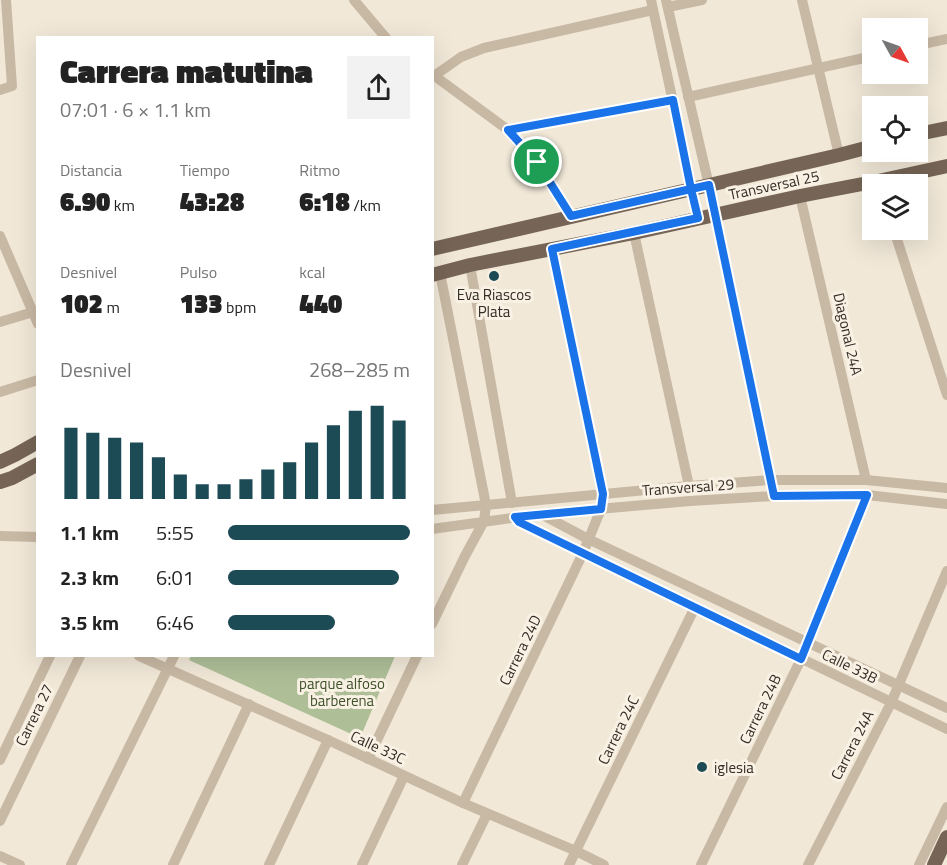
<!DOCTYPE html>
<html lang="es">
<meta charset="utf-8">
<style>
:root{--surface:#fff;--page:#f2f2f2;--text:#222;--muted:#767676;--accent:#1c4a55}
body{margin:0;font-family:"Titillium Web",sans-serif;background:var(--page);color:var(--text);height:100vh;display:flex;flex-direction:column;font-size:22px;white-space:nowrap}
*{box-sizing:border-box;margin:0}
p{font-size:20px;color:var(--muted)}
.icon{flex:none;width:33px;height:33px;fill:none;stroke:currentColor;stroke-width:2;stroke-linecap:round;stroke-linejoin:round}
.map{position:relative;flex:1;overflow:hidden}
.panel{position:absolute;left:36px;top:36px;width:398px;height:621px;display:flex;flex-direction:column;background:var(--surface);border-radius:0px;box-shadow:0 6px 24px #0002}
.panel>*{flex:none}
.needle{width:39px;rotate:130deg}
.fabs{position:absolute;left:862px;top:18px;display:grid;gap:12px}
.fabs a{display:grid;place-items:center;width:66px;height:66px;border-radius:0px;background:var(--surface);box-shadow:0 6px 24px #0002;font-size:30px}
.pin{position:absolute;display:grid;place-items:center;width:51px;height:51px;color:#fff;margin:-26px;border:3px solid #fff;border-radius:50%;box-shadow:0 2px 6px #0007}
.round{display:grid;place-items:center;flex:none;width:63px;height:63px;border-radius:0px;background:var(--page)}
.summary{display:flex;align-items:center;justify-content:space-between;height:102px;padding:0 24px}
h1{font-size:33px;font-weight:800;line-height:45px}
.stats{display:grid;grid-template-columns:repeat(3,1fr);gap:9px;height:102px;padding:6px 24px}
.stats div{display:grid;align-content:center}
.stats b{font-size:26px;font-weight:800}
.stats small{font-size:16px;font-weight:400}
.stats p{font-size:16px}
.chart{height:168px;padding:12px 24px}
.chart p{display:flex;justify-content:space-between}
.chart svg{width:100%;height:108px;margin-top:6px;stroke:var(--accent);stroke-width:6}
ul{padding:0 24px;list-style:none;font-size:20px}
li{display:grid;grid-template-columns:96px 72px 1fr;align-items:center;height:45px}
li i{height:15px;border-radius:8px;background:var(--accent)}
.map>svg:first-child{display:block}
</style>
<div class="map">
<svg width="947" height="865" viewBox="0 0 947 865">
<rect width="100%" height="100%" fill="#f1e8d8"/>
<polygon fill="#aebf98" points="191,656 395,656 360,738 189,660"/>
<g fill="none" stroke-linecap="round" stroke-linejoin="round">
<g stroke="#c8b9a4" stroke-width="10">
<polyline points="354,0 386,38"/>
<polyline points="651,0 698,218"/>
<polyline points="666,0 707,177 772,486"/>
<polyline points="802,0 839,155"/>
<polyline points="668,7 702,0"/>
<polyline points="918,45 947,39"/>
<polyline points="432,74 508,130 537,162 571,216"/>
<polyline points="434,76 461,57 484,48 653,10"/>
<polyline points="0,90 12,86 6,0"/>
<polyline points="688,97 873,56"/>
<polyline points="508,130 673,100"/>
<polyline points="800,196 866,480"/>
<polyline points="894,230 947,395"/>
<polyline points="634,233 689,486"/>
<polyline points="0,236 38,324"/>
<polyline points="470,265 512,503"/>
<polyline points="0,322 33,312"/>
<polyline points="0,392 38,380"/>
<polyline points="432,510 689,486 770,480 866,480 947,488"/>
<polyline points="541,514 588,539 947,708"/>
<polyline points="515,517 519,522 525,525 947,729"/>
<polyline points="432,529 541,514 690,501 774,496 867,495 947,504"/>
<polyline points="0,536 38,537"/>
<polyline points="432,624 465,556 484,521 486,505 440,273"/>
<polyline points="139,656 328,740 463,803 576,851 604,865"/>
<polyline points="368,759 417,656"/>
<polyline points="0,760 50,656"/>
<polyline points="463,803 583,553 601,509 603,494 552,249"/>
<polyline points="0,821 80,656"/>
<polyline points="0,856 20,865"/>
<polyline points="71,865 174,656"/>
<polyline points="173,865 249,704"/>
<polyline points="269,865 328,740"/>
<polyline points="362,865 404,776"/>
<polyline points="462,865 487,814"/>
<polyline points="569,865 695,607"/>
<polyline points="701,865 801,659 867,495"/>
<polyline points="808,865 891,703 947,571"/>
<polyline points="919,865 947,807"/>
</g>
<g stroke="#766556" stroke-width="14">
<polyline points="918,134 947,128"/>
<polyline points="432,249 839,155 873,146"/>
<polyline points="432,275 470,265 634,233 800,196 878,181 947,166"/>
<polyline points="0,462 15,455 38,442"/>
<polyline points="0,482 12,478 38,464"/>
<polyline points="934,865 947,837"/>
</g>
</g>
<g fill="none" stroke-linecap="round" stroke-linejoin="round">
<defs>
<polyline id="route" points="537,162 571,216 691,189 698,218 552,249 603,494 601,509 515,517 519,522 801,659 867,495 774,496 709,185 691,189 673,100 508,130 537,162"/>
</defs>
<use href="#route" stroke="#fff" stroke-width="12"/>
<use href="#route" stroke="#1a73e8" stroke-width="8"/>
</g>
<g fill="#1c4a55" stroke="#f9f1e4" stroke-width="2">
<circle cx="494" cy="276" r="6"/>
<circle cx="702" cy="767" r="6"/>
</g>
<g text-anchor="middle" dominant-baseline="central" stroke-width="6" stroke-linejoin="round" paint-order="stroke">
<g font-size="15" fill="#342c26" stroke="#f9f1e4">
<text transform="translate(774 185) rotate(-12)">Transversal 25</text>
<text transform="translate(848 334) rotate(77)">Diagonal 24A</text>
<text transform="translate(688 487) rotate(-4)">Transversal 29</text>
<text transform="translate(520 650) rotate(-64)">Carrera 24D</text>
<text transform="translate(850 666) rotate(26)">Calle 33B</text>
<text transform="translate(760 709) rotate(-64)">Carrera 24B</text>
<text transform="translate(34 715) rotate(-64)">Carrera 27</text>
<text transform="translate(618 730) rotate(-64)">Carrera 24C</text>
<text transform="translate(852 745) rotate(-63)">Carrera 24A</text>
<text transform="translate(378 747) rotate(25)">Calle 33C</text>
</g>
<g font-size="15" fill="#342c26" stroke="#f9f1e4">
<text x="494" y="294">Eva Riascos<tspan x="494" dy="17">Plata</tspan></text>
<text x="714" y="767" text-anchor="start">iglesia</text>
</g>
<g font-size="15" fill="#3e522a" stroke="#f9f1e4">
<text x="342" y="683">parque alfoso<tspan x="342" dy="17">barberena</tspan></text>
</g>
</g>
</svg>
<div class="fabs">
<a><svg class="needle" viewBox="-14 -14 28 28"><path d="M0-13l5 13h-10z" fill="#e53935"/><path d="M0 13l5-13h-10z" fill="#767676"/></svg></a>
<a><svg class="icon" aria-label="locate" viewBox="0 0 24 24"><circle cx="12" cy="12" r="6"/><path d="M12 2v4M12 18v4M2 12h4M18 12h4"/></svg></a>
<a><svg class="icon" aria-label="layers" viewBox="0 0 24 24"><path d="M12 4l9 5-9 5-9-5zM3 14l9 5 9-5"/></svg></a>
</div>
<div class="pin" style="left:537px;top:162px;background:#1e9e55"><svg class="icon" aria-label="arrive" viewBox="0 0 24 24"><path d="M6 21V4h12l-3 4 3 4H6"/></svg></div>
<section class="panel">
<div class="summary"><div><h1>Carrera matutina</h1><p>07:01 · 6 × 1.1 km</p></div><a class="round"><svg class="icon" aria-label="share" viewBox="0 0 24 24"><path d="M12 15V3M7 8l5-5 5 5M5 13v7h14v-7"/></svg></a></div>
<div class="stats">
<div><p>Distancia</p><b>6.90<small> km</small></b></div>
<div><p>Tiempo</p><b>43:28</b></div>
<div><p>Ritmo</p><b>6:18<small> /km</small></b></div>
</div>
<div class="stats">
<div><p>Desnivel</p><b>102<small> m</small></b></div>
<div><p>Pulso</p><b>133<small> bpm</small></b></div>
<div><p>kcal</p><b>440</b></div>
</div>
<div class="chart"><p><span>Desnivel</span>268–285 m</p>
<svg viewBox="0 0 160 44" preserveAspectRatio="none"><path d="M5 44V15M15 44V17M25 44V19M35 44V21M45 44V27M55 44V34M65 44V38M75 44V38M85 44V36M95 44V32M105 44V29M115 44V21M125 44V14M135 44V8M145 44V6M155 44V12"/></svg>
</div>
<ul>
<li><b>1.1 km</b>5:55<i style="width:100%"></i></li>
<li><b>2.3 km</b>6:01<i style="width:94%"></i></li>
<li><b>3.5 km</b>6:46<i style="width:59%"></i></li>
</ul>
</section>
</div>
